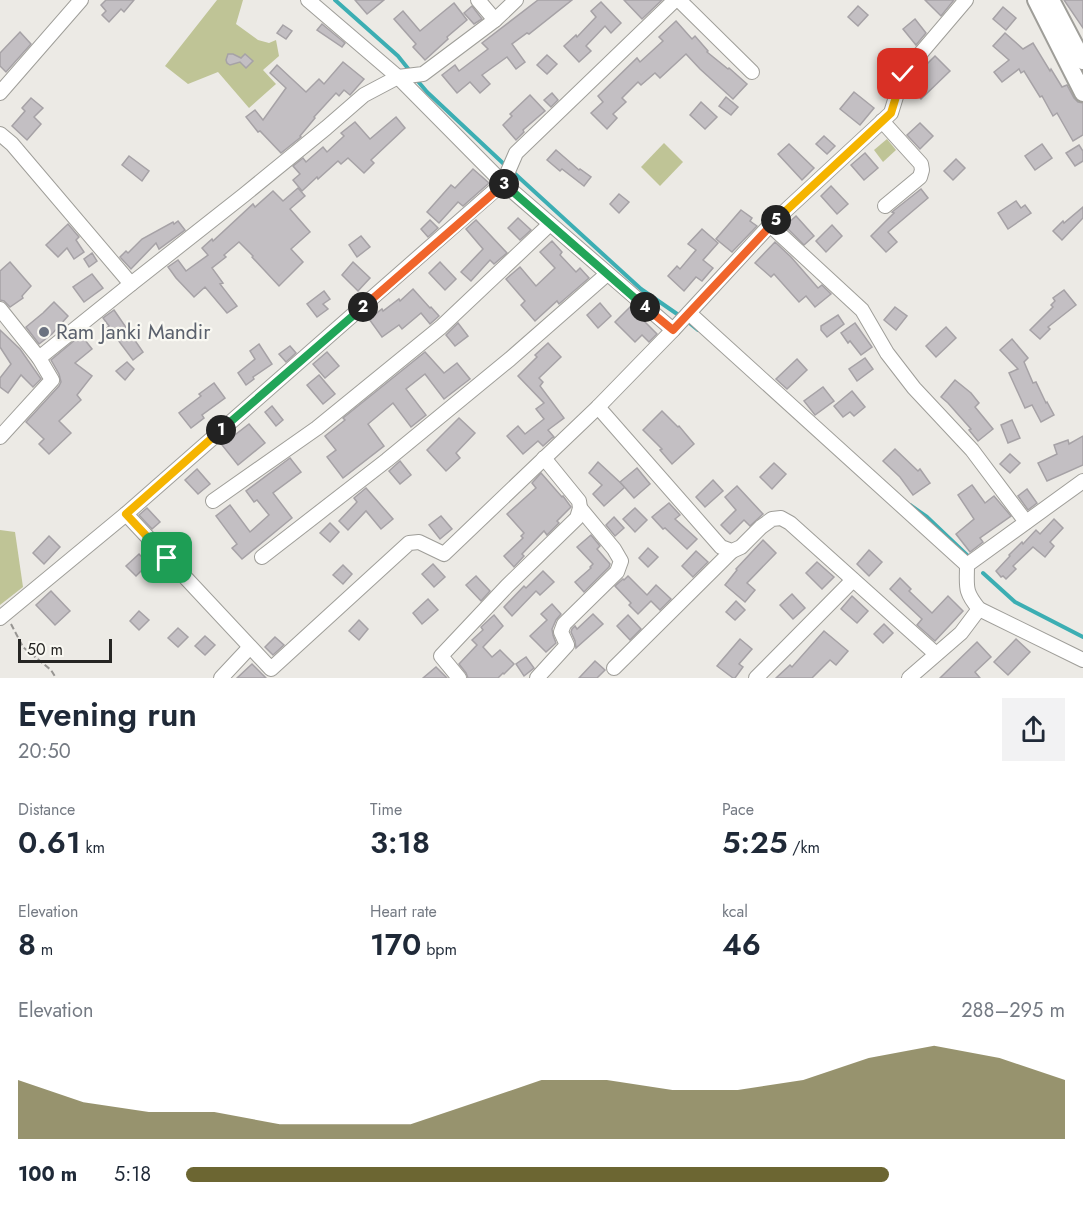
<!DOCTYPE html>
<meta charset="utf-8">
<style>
:root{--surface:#fff;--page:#f2f2f3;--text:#1f2937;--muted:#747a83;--accent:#6c6632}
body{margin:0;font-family:Jost,sans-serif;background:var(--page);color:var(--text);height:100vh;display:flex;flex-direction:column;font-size:22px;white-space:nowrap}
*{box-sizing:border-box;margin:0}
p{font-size:20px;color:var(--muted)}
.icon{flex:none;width:33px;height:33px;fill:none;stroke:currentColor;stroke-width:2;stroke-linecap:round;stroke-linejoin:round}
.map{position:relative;height:678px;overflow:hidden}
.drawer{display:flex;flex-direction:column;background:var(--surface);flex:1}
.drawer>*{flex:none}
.scale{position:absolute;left:18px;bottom:15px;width:94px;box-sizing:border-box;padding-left:6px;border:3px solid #262523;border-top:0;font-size:16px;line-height:21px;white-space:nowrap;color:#262523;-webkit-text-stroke:4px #f9f8f2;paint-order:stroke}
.pin{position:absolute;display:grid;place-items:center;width:51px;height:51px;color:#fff;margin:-26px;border-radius:12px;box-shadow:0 3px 9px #0006}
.km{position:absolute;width:30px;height:30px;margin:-15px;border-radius:50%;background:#222;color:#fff;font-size:16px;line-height:30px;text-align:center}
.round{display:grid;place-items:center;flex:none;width:63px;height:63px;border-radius:0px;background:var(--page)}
.head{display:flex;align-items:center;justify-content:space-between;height:102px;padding:0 18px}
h1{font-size:33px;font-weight:600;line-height:45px}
.metrics{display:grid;grid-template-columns:repeat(3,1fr);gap:9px;height:102px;padding:6px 18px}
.metrics div{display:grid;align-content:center}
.metrics b{font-size:30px;font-weight:600}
.metrics small{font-size:16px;font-weight:400}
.metrics p{font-size:16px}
.chart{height:168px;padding:12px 18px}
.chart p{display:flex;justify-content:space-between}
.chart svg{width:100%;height:108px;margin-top:6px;fill:var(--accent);opacity:.7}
ul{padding:0 18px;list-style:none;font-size:20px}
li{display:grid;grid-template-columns:96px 72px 1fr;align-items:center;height:45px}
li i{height:15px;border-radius:8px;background:var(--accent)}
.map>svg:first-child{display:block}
</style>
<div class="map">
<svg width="1083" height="678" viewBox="0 0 1083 678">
<rect width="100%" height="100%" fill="#eceae5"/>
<g fill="#bfc496">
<polygon points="217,0 243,0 236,24 258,40 269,43 276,40 279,56 263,70 276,84 249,108 218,72 188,84 165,66"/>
<polygon points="887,139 896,150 883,162 874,150"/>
<polygon points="664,143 683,162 660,186 641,167"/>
<polygon points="0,530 15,532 23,587 0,605"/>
</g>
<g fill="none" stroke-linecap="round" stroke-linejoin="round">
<g stroke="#3caeb3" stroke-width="4">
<polyline points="335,0 398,56 410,71"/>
<polyline points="416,79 427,92 506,166"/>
<polyline points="513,172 641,289 680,316"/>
<polyline points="687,321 698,330"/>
<polyline points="910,505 927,517 968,556"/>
<polyline points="983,573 1015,602 1083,637"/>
</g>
</g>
<g fill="#c3bfc3" stroke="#a6a2a6" stroke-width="1.5">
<polygon points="106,0 134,0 124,12 121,9 109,22 102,15 106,11 101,5"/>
<polygon points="355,0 384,0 367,14"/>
<polygon points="538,0 572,0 529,34 527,33 512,44 525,62 516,69 507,57 482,75 490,84 480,93 470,82 457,93 442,75 455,65 459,71 488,49 482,43"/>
<polygon points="624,0 662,0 642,19"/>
<polygon points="925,0 954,0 941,16"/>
<polygon points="1064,0 1083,0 1083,28"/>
<polygon points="601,2 621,23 611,33 605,26 586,46 591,51 579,62 564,46 576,35 577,37 596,17 591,11"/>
<polygon points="454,3 467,20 447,37 448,39 425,60 413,47 416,44 394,19 403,11 420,31"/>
<polygon points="472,6 482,19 474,24 464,13"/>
<polygon points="858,6 868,15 858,26 848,17"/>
<polygon points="1003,7 1016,18 1006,30 993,19"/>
<polygon points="915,19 926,33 916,45 903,29"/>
<polygon points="676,21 692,39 695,36 708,51 707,52 728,69 729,68 747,84 733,99 700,69 686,54 660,78 655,73 641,85 638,82 622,98 626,102 613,114 617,118 607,129 591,113 603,102 598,96 637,58 640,62 663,41 659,37"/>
<polygon points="322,24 345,43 342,47 317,30"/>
<polygon points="283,25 292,31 286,39 277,33"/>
<polygon points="20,32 31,44 6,72 0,66 0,53"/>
<polygon points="1005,33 1023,49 1033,43 1050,71 1051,69 1062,87 1067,85 1074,98 1078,102 1083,103 1083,135 1073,141 1057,113 1053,116 1042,96 1040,97 1024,71 1021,73 1019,69 1002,82 994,72 1009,60 993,46"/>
<polygon points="228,54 233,54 241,58 245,54 253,61 246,68 240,62 230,65 227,63 226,60"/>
<polygon points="547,55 557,64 547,74 537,65"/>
<polygon points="935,56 950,71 921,99 909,85 911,80"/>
<polygon points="343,62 364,79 350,95 344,90 339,96 336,93 314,117 315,118 300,136 301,137 281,153 260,131 258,132 246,117 255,110 263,120 286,88 270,73 277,65 306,92 319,79 324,84"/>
<polygon points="854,92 874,108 860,125 840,109"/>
<polygon points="552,93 558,100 551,107 544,100"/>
<polygon points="530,95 545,111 523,130 524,132 516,140 503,125 512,116 510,114"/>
<polygon points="726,97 738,107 731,115 719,106"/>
<polygon points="31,98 43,108 34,117 41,124 27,140 12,126 25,111 22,108"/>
<polygon points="701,102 717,117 705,129 690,115"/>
<polygon points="396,117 405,128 371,160 374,163 364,173 348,158 341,164 338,161 318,179 317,177 302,191 293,180 300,174 293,166 303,158 306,162 323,147 327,152 344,136 341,133 355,122 370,139"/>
<polygon points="920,123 933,136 920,149 907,135"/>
<polygon points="824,136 835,146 827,154 816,144"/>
<polygon points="789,144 814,168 802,180 778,154"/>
<polygon points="1042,144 1052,158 1035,170 1025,156"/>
<polygon points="1079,145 1083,151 1083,161 1075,166 1066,153"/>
<polygon points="556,150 579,170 580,169 591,177 584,186 562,169 560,171 547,160"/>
<polygon points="865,153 878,168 864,180 851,165"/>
<polygon points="129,156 149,171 142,181 122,165"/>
<polygon points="956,159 965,168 953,180 944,171"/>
<polygon points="473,169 489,183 463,206 458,202 439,223 427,212 451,185 455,188"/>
<polygon points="831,186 848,204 837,214 821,196"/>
<polygon points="298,188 305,196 290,209 310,232 291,249 303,262 279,286 252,257 253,256 239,242 224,255 226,257 212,268 223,283 220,284 237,306 227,313 205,287 194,297 176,278 168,267 178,260 186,271 208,255 202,248 212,239 213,241 253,204 255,207 273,191 283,201"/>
<polygon points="921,189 928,198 888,232 897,242 886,252 871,236 894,213 892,212"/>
<polygon points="619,194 629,202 619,213 610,204"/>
<polygon points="1016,201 1021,208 1025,205 1031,213 1008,229 998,213"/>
<polygon points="1083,207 1083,218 1062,240 1053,231 1063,221 1064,223"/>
<polygon points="741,210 752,218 750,221 757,226 732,252 716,239"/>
<polygon points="796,216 814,236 804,245 785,226"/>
<polygon points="518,218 531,230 520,240 508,228"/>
<polygon points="430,220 438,228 428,237 421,229"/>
<polygon points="476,220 507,253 494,264 490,260 471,281 461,272 483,249 466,229"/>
<polygon points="178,221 185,230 159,249 156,243 131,269 120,257 126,251 128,253 142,239 173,222 174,224"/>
<polygon points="68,224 79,237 76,240 84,252 74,259 67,248 58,257 46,245"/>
<polygon points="832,225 842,236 826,252 816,241"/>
<polygon points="702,229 718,243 703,260 713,268 702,281 696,277 684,291 668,276 677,266 680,269 696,250 688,244"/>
<polygon points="361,236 370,247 357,257 349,245"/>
<polygon points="552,241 562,252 560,255 576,272 580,268 589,278 559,304 557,301 535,321 521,305 525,301 506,279 520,267 536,286 555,268 540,252"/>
<polygon points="775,242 791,257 818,288 822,285 831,294 815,307 806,296 799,302 774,274 771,277 755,263"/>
<polygon points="92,253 97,261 89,267 84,259"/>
<polygon points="10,262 31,286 22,296 23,298 10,307 4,301 0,300 0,271"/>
<polygon points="353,262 370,278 358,291 342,275"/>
<polygon points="440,262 456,279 445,290 429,273"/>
<polygon points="92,274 103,288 84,302 73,287"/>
<polygon points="413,289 430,308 431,307 439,316 430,324 421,313 402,329 399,325 382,337 369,319 382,309 383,311 399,299 400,301"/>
<polygon points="1064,290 1076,305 1048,327 1050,329 1040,339 1030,330 1053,307 1051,305 1055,301 1053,298"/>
<polygon points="324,291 330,299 323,304 328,309 317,317 307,304"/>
<polygon points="54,302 68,316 52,334 39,344 26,327 43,313"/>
<polygon points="600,303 611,316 598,328 587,315"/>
<polygon points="630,307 657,334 649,342 642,335 635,342 615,322"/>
<polygon points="895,307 907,316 896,330 884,320"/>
<polygon points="114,310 143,352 133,360 115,336 110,340 103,331 109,326 103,318"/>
<polygon points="838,315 844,324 827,337 821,330 821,326"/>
<polygon points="458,323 468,336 455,346 446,335"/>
<polygon points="855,323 872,347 861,355 850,341 848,343 841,333"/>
<polygon points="946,327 956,338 936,357 926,346"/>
<polygon points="0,330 20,349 41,379 33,387 21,375 8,393 0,387 0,378 11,364 0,347"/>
<polygon points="81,335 92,349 75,363 92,376 77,395 81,400 59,421 71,433 49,454 39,444 44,439 26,422 59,386 61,382 59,374 51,360"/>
<polygon points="1012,339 1028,358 1024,362 1033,383 1036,382 1046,403 1047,402 1054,415 1041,422 1032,405 1025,408 1009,373 1018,369 1000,350"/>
<polygon points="548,343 561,357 539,378 543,382 540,386 564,418 548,430 554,437 552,438 543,446 538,441 523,454 507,436 518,426 525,434 544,419 536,409 544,403 518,376 537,357 535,355"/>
<polygon points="259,344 272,364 253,377 254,379 246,385 238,373 255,359 250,351"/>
<polygon points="290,346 296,353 286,362 279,354"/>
<polygon points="327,352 339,366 325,378 313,364"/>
<polygon points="425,352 444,373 457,363 470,379 444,399 425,374 406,389 426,415 411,427 393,403 368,424 384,446 343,478 327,457 336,450 325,436 345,420 343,418"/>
<polygon points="865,358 873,369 857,381 849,369"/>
<polygon points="797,359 807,370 787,389 776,379"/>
<polygon points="127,362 134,369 125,380 116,371"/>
<polygon points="319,375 335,394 323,404 307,385"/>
<polygon points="955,380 971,393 979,403 975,407 993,429 978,441 969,430 971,429 948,403 941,397"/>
<polygon points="214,383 225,398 202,415 204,418 191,428 179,413 201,396 199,394"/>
<polygon points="823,387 834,401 815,415 804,401"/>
<polygon points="852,391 865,407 854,416 850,412 843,417 834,406"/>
<polygon points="272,406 283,420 276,426 265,412"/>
<polygon points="662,411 678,427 679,426 694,444 672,464 660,450 662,449 643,430"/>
<polygon points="459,418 475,433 456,453 460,458 446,471 427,450"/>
<polygon points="1012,420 1020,438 1008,443 1001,425"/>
<polygon points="249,424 265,443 238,465 222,445"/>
<polygon points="1083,436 1083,465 1047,481 1038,463 1057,454 1054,445 1068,440 1069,444"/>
<polygon points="895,449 918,471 920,469 930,483 913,495 900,477 883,461"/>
<polygon points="1010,454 1020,463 1010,473 1000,464"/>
<polygon points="290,458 301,472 273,493 292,518 242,559 232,548 237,544 216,516 230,505 250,532 269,515 257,500 254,502 246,491"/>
<polygon points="400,461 411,475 400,484 389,471"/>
<polygon points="598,462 625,487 604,506 593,494 602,485 589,473"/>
<polygon points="774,463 786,474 772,489 760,477"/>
<polygon points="637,468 650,484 634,498 620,482"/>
<polygon points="197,469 210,484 198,494 185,480"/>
<polygon points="541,473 562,497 563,496 571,507 557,521 559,523 547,535 544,531 522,554 524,556 514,567 504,556 523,538 521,536 524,533 507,514 536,488 532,483"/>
<polygon points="713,480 723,491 705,507 696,497"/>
<polygon points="972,485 985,503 994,496 1011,516 980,538 983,542 970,552 956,534 974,519 958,495"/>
<polygon points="737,486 763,514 750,526 744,520 730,534 721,525 736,510 725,497"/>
<polygon points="366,488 393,519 381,529 366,511 348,530 339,521 357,502 354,498"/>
<polygon points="1027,489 1037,503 1028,510 1018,496"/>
<polygon points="669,503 680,515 675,519 697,539 687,549 665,528 663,529 652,517"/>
<polygon points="147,508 160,522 152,529 139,515"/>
<polygon points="635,508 647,520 635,532 623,519"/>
<polygon points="441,516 452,529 440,539 429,525"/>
<polygon points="614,517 624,528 615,536 606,525"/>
<polygon points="1054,519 1063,528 1050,542 1054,546 1045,557 1033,547 1013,566 1016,569 1006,579 1003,576 1001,577 996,571 1010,556 1009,555 1022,542 1023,544 1036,530 1040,534"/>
<polygon points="330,523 339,532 330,542 320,533"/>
<polygon points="591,535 600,546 597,549 610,564 609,567 584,592 575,582 591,568 590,567 593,564 577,547"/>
<polygon points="49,536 60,547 44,564 33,553"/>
<polygon points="763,540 776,553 747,583 755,590 745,602 725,585 737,570 736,569"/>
<polygon points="648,548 658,557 648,567 639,558"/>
<polygon points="869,550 882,562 869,576 857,564"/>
<polygon points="696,551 708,562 693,577 682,566"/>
<polygon points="139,554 148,564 136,576 126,566"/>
<polygon points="817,562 834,577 822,589 806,573"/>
<polygon points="433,564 445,577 434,587 422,574"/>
<polygon points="343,565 352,574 343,584 333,575"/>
<polygon points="543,571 554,582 540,595 536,591 512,616 504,607 524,586 526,588"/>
<polygon points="476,576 490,591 481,601 466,585"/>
<polygon points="628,576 647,595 656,585 671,599 660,610 651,601 638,614 629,605 631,603 615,586 623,579 624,580"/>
<polygon points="900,578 911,589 909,591 932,613 948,596 963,611 935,641 917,625 922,619 890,589"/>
<polygon points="51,591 70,611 55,625 36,605"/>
<polygon points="792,594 805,608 793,619 780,605"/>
<polygon points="852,596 868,611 857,623 841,609"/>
<polygon points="428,599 438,610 422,624 413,613"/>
<polygon points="736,601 745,610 735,620 726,612"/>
<polygon points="552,604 561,614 556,620 552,629 553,635 556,643 546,652 530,636 547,620 541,614"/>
<polygon points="139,611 149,620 139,630 130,621"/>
<polygon points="593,614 603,624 576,648 575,641 571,632 572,629 575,626 577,629"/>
<polygon points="494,615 503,626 483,647 492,657 500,650 514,664 504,674 503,673 498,678 468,678 466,673 459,664 477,645 472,640 483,630 481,627"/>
<polygon points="628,615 641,629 630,640 617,626"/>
<polygon points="359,620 368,629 359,640 349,631"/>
<polygon points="884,624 893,633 883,643 874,634"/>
<polygon points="178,628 188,637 178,647 168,638"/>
<polygon points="824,631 848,651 836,665 830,660 812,678 776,678 790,665 792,667"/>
<polygon points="205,636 215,645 205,655 195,646"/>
<polygon points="275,637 284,645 273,655 265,647"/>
<polygon points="740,639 752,649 739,664 743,667 735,678 733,678 717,666"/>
<polygon points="1016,639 1030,652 1008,675 994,662"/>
<polygon points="977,642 991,657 975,672 980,678 940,678"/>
<polygon points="526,657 534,668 524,676 516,664"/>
<polygon points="595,661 605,670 597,678 579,678"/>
<polygon points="252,664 266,678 237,678"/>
<polygon points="436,667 447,678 423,678"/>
</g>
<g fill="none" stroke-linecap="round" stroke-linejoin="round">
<defs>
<g id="minor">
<polyline points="308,0 398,77 503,183 673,330"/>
<polyline points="478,0 495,20"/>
<polyline points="679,0 752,72"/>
<polyline points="0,93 81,0"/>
<polyline points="882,121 921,164 922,170 920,177 885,206"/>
<polyline points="0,134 12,144 131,284"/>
<polyline points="770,225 862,310 887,353 914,388 972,450 1026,522"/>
<polyline points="0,309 39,358"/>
<path d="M689,313l278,252c0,22 -3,26 12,44l104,51"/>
<polyline points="598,407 721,547 732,551 741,547 761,527 772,519 781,518 790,523 936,654"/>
<polyline points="0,437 52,380 39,358 131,284 244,195 326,128 364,95 398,77 423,74 495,20 516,0"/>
<polyline points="213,501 317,428 441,327 550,224"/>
<polyline points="126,514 271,669 409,543 419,542 444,554 598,407 673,330 770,225 891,113 903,74 966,0"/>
<polyline points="262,557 387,460 510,359 607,274"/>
<polyline points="967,565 1083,481"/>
<polyline points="0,618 126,514 503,183 516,153 675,0"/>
<polyline points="614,668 732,551"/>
<polyline points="221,678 250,647"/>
<polyline points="459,678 441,656 507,586 577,518 580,508 579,501 544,458"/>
<polyline points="537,678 567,645 561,632 564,624 617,572 621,561 614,549 580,508"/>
<polyline points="756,678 853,580"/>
<polyline points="909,678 961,633 979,609"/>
</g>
<g id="major">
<polyline points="1036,0 1083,93"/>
<polyline points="1051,0 1083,61"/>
</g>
</defs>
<use href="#minor" stroke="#9f9e99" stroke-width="16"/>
<use href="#major" stroke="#9f9e99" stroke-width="20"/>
<polyline stroke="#979592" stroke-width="2" stroke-dasharray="6 3" stroke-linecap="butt" points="11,624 23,647 51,670 56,678"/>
<use href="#minor" stroke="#fff" stroke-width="14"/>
<use href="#major" stroke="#fff" stroke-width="16"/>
</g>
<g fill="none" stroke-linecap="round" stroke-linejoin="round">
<defs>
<polyline id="split-1" points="167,558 126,514 221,430"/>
<polyline id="split-2" points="221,430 363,307"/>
<polyline id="split-3" points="363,307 504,184"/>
<polyline id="split-4" points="504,184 645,307"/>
<polyline id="split-5" points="645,307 673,330 776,220"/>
<polyline id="split-6" points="776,220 891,113 903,74"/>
</defs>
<use href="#split-1" stroke="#fff" stroke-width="12"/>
<use href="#split-2" stroke="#fff" stroke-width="12"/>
<use href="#split-3" stroke="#fff" stroke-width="12"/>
<use href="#split-4" stroke="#fff" stroke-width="12"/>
<use href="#split-5" stroke="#fff" stroke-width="12"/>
<use href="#split-6" stroke="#fff" stroke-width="12"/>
<use href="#split-1" stroke="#f5b400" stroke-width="8"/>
<use href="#split-2" stroke="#22a559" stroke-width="8"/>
<use href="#split-3" stroke="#f0652b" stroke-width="8"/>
<use href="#split-4" stroke="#22a559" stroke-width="8"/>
<use href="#split-5" stroke="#f0652b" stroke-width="8"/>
<use href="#split-6" stroke="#f5b400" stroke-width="8"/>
</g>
<circle fill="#6b7280" stroke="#f9f8f2" stroke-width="2" cx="44" cy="332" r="6"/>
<g text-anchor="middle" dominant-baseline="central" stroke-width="4.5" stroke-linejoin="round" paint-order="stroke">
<g font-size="21" fill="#5b616d" stroke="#f9f8f2" text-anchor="start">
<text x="56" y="332">Ram Janki Mandir</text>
</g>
</g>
</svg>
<div class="scale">50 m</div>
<div class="pin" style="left:167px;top:558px;background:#1e9e55"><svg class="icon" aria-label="arrive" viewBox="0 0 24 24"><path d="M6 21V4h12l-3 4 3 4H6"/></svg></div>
<div class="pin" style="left:903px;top:74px;background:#d93025"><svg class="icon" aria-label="check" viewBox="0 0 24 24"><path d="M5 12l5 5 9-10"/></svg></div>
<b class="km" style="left:221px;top:430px">1</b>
<b class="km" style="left:363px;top:307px">2</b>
<b class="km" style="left:504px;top:184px">3</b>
<b class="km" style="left:645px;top:307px">4</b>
<b class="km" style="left:776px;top:220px">5</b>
</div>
<section class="drawer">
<div class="head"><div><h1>Evening run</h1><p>20:50</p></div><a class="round"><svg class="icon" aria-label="share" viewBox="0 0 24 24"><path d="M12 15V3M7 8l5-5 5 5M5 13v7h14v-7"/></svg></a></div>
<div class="metrics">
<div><p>Distance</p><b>0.61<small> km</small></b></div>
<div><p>Time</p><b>3:18</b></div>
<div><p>Pace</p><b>5:25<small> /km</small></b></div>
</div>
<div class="metrics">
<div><p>Elevation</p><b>8<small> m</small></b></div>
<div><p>Heart rate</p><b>170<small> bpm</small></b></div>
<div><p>kcal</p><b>46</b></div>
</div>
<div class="chart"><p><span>Elevation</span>288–295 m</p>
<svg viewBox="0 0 160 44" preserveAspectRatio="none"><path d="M0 44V20L10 29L20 33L30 33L40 38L50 38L60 38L70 29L80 20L90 20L100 24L110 24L120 20L130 11L140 6L150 11L160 20V44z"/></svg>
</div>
<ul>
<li><b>100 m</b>5:18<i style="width:80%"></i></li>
</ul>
</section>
